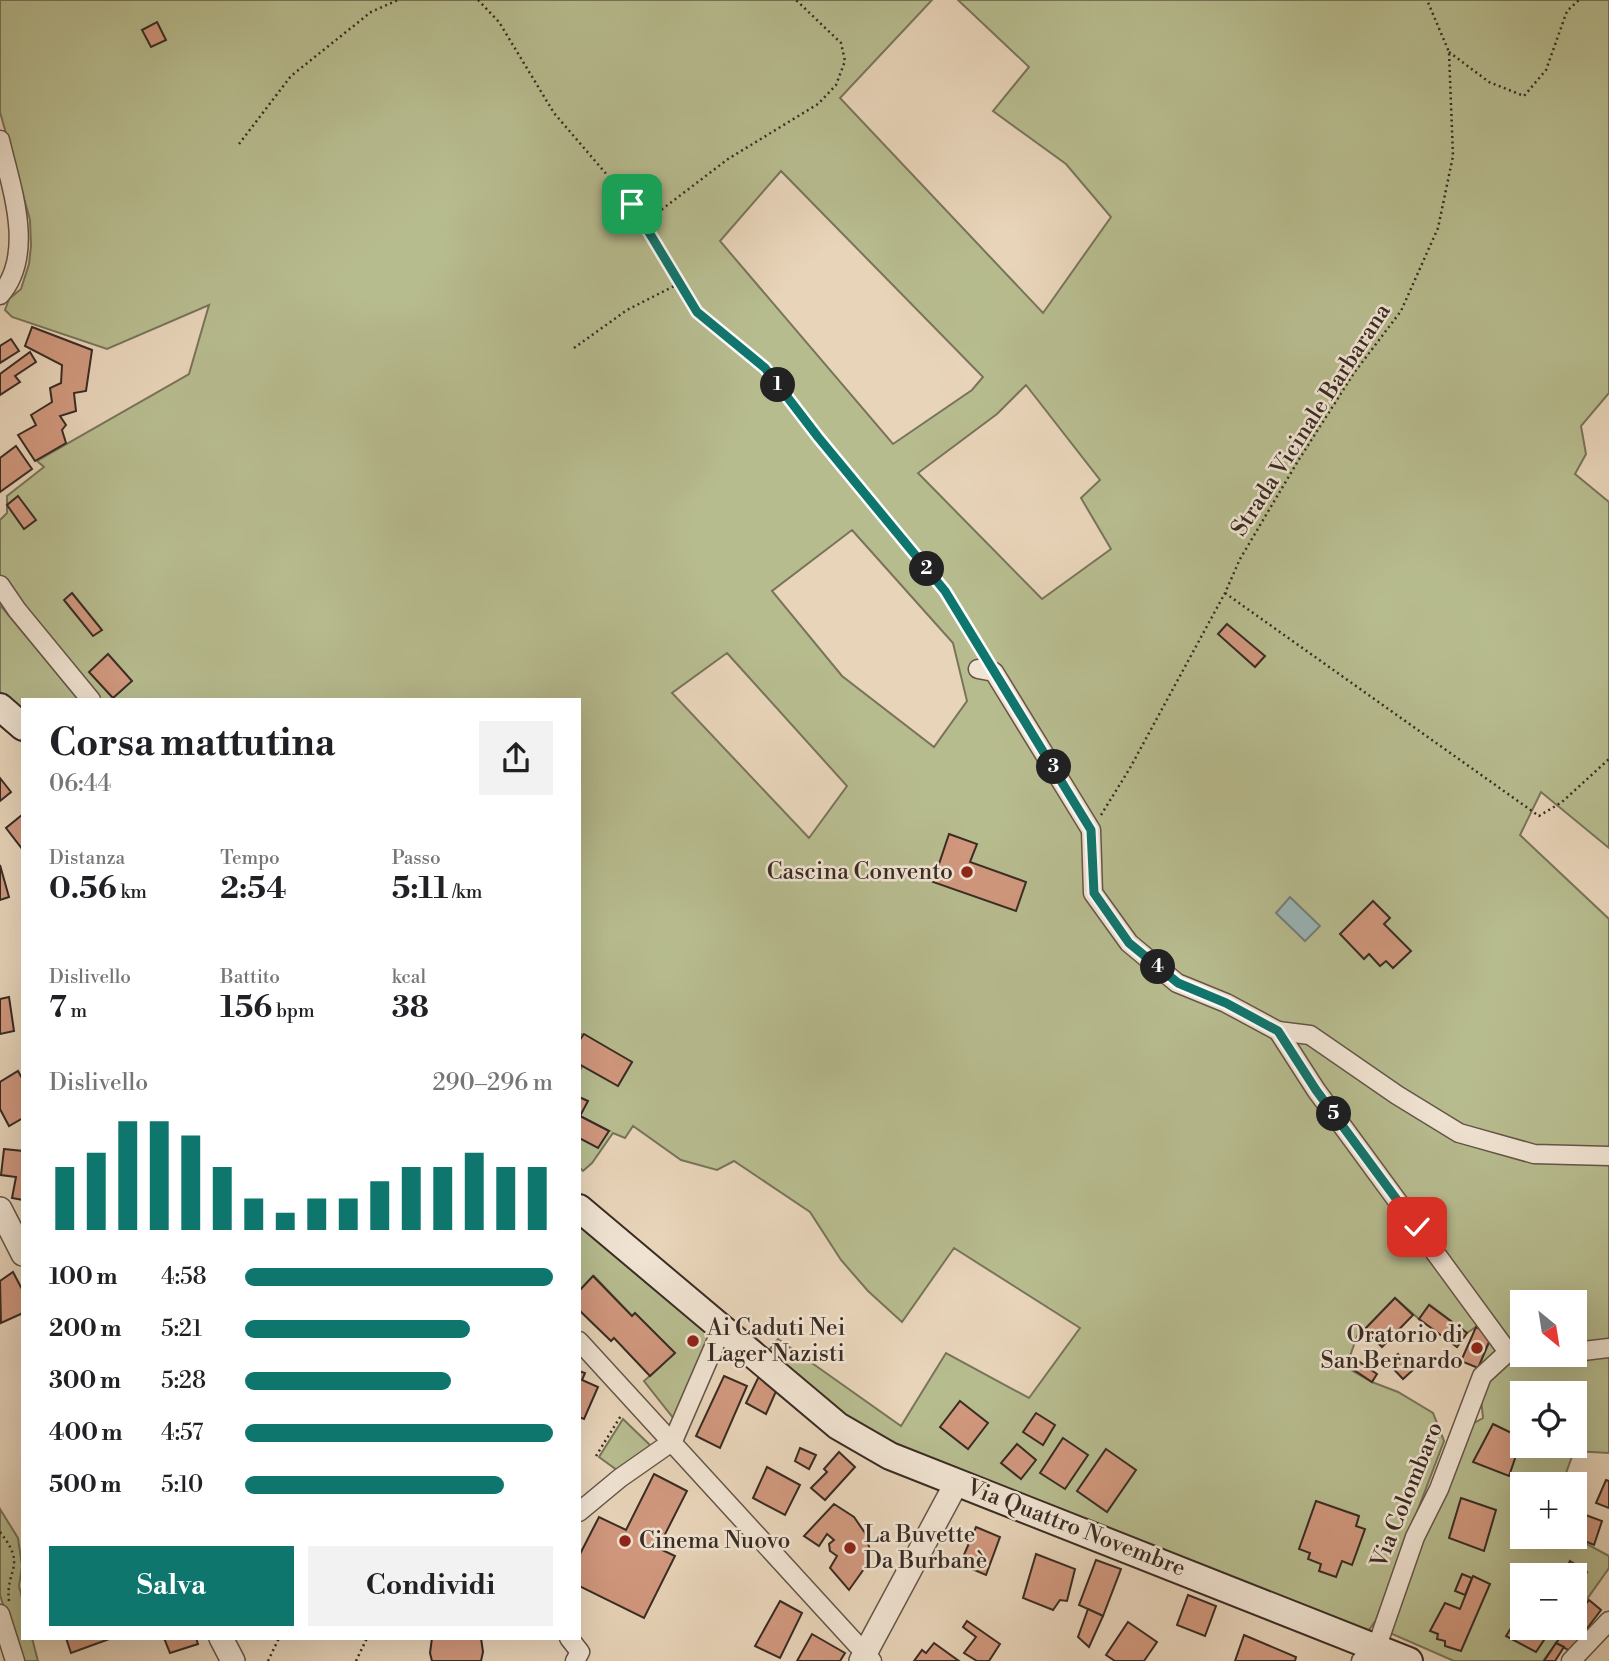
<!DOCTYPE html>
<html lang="it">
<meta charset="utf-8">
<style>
:root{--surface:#fff;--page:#f2f2f2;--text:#202124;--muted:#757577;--accent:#0f766e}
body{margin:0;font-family:"Libre Bodoni",serif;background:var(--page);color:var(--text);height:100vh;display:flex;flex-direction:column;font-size:26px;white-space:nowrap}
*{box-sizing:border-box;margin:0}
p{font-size:23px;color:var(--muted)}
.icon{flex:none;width:38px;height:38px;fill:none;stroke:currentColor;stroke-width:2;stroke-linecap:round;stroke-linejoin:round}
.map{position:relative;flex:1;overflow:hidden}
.panel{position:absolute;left:21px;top:698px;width:560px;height:942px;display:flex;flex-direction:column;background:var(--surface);border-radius:0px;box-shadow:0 7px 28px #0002}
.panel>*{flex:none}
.needle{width:46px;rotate:150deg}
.tools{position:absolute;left:1510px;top:1290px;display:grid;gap:14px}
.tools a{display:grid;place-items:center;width:77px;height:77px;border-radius:0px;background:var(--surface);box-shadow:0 7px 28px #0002;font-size:35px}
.pin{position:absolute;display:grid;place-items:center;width:60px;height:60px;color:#fff;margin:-30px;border-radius:14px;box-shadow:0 4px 10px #0006}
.km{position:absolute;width:35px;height:35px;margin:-18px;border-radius:50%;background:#222;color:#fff;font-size:19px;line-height:35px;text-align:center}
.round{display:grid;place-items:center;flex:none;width:74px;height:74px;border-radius:0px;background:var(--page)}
.summary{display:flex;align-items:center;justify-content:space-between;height:119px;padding:0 28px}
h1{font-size:38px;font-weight:800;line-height:52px}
.metrics{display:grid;grid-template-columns:repeat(3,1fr);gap:10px;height:119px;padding:7px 28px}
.metrics div{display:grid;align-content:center}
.metrics b{font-size:30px;font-weight:800}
.metrics small{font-size:19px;font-weight:400}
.metrics p{font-size:19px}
.chart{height:196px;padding:14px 28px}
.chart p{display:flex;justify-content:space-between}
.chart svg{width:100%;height:126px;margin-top:7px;stroke:var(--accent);stroke-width:6}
.cta{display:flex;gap:14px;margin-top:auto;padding:14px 28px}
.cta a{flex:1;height:80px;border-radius:0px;background:var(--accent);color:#fff;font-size:28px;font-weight:800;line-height:80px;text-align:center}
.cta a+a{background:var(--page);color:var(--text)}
ul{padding:0 28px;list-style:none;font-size:23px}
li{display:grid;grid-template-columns:112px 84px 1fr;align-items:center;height:52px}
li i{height:18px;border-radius:9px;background:var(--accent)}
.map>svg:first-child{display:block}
</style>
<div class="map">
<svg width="1609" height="1661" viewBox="0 0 1609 1661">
<rect width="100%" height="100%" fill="#e8d4b9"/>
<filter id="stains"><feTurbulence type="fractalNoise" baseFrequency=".00286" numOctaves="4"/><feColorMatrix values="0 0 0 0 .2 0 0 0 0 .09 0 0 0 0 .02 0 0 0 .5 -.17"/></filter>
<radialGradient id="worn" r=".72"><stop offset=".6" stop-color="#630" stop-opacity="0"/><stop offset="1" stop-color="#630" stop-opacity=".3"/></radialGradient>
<g fill="#b7bc8f" stroke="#78745a" stroke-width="2" fill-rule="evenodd">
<path d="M0,0h932l-92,98 203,215 68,-96 -45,-53 -73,-53 36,-44 -71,-67h651v393l-28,33 5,28 -11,20 34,28v346l-68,-56 -21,43 89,84v534l-35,-2 -12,33h-40v52l52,1 35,19v12l-34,48v-41h-53v53h45l-24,33h-89l-71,-31 75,-198 25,-14 -5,-50 14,-33 -16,-8 -9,6 -37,-28 -11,14 -24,-21 -31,32 -5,1 -13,36 26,15 26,10 35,21 11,28 -68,179 -10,14 -476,-184 -126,-94 14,-17 123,87 45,-73 83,45 51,-70 -126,-80 -52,74 -34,-31 -27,-31 -31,-48 -76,-51 -17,9 -36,-10 -48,-34 -8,12 -12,-5 -21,30 -9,8 -4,-4v-29l30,-7 -29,-15 7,-15 -8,-4v-24l3,-7 36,20 14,-24 -53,-29v-333h-484l-95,-121v-59l7,-7v-17l37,-29 -7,-6 152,-87 20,-69 -102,44 -95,-32 -7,-7 4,-11 12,-10 8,-25 2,-18 -1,-26 -30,-108zM781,171l202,206 -11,13 -79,54 -173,-203zM1026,385l74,95 -19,18 30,51 -69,50 -124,-126 79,-59zM852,530l101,113 14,58 -33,46 -92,-71 -70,-85zM727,653l120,133 -38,52 -137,-145zM1522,1302h53v52h-53zM1522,1393h53v53h-53z"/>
<polygon points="0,605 79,700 23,700 23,712 0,692"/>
<polygon points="579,1219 712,1333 678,1424 644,1381 675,1353 635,1314 632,1316 594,1276 579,1291"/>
<polygon points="623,1419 654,1449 621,1473 599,1457"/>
<polygon points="0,1509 18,1538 22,1566 19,1586 23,1602 23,1638 32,1638 38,1661 21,1661 0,1595"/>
</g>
<polygon fill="#99b6b8" stroke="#737f7d" stroke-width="2" points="1290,897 1320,926 1305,941 1276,913"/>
<g fill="#d1987e" stroke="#392c24" stroke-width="2">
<polygon points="157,22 166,40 151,47 142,30"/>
<polygon points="32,327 92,350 86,391 74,393 76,411 60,416 66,425 62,430 66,443 35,461 18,435 36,425 31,415 52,402 50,388 61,383 62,365 25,346"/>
<polygon points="11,339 19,351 0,363 0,346"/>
<polygon points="30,352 36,362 15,376 20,382 0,395 0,374"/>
<polygon points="16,446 32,469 0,492 0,458"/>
<polygon points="18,496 36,520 24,529 7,505"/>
<polygon points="72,593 102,630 93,636 64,600"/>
<polygon points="1227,624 1265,656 1255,667 1218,634"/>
<polygon points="108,654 132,681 113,698 89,672"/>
<polygon points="0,778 11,792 0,801"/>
<polygon points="23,814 23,850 6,828"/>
<polygon points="949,834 977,844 970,862 1026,882 1016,911 933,882"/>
<polygon points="0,865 9,897 0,900"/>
<polygon points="1373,901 1390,918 1384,924 1411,951 1393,968 1386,961 1380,966 1369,954 1364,959 1340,934"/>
<polygon points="9,997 14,1031 0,1034 0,999"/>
<polygon points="584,1034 632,1062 618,1086 579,1064 579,1041"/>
<polygon points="18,1071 23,1080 23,1118 9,1126 0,1109 0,1082"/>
<polygon points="579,1097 588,1101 580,1116 609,1131 598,1148 579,1138"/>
<polygon points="4,1149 23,1151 23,1200 12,1198 16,1177 1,1175"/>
<polygon points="13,1272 23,1291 23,1313 1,1323 0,1281"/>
<polygon points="593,1276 632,1316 635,1313 675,1353 650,1376 614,1338 611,1341 579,1310 579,1291"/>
<polygon points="1395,1298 1413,1315 1382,1347 1364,1330"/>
<polygon points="1429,1305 1467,1333 1457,1347 1419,1319"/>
<polygon points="1476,1327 1492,1335 1478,1368 1461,1361"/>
<polygon points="1398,1354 1413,1370 1403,1379 1388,1363"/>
<polygon points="1357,1360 1377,1374 1372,1382 1351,1368"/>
<polygon points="579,1371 585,1373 582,1380 598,1387 584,1419 579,1417"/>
<polygon points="760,1374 777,1389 766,1414 746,1403"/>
<polygon points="724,1376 747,1386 720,1448 696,1436"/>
<polygon points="960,1401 988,1423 968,1449 940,1427"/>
<polygon points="1036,1413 1055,1425 1043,1445 1023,1432"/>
<polygon points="1493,1424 1522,1438 1509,1476 1473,1462"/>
<polygon points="1063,1438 1088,1455 1065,1489 1040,1473"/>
<polygon points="1017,1444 1036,1460 1021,1479 1001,1463"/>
<polygon points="800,1448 816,1455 809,1469 795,1461"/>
<polygon points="1106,1449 1136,1470 1107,1512 1077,1491"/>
<polygon points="839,1452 855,1467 825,1500 811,1488 827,1472 824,1469"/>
<polygon points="767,1467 800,1485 785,1515 753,1498"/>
<polygon points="654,1474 687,1491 658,1548 675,1556 644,1618 579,1586 579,1556 599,1517 626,1530"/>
<polygon points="1606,1480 1609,1481 1609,1508 1596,1503"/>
<polygon points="1461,1498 1496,1510 1484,1551 1449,1538"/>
<polygon points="1316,1501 1359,1516 1356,1526 1365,1529 1352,1565 1342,1561 1336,1577 1319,1571 1321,1564 1308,1559 1310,1553 1299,1549"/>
<polygon points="834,1504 854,1517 865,1533 870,1550 866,1566 849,1590 830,1568 837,1556 830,1551 829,1544 834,1540 827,1534 819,1546 804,1536"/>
<polygon points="1575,1511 1602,1521 1594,1545 1573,1536 1575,1536"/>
<polygon points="976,1527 1000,1537 986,1575 960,1564"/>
<polygon points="1036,1554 1075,1569 1067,1601 1060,1600 1053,1610 1023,1598"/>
<polygon points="1096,1560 1121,1569 1103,1616 1079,1605"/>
<polygon points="1570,1561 1587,1572 1583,1579 1566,1569"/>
<polygon points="1462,1574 1472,1578 1465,1595 1455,1591"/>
<polygon points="1473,1576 1490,1584 1461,1651 1445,1646 1445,1641 1437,1639 1438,1634 1430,1631 1445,1603 1460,1609"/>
<polygon points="1188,1595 1216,1606 1205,1636 1177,1625"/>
<polygon points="1589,1600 1601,1610 1570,1651 1556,1643 1568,1628 1575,1628 1575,1618"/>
<polygon points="780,1601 802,1613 780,1658 755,1646"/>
<polygon points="1088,1609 1103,1616 1089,1647 1078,1637"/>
<polygon points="1522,1610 1522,1628 1552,1628 1536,1652 1506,1636"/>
<polygon points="967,1621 1000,1644 989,1661 977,1661 964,1653 976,1637 963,1627"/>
<polygon points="1128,1622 1157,1642 1144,1661 1115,1661 1106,1655"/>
<polygon points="812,1634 845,1653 840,1661 797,1661"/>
<polygon points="1244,1635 1296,1657 1295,1661 1235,1661"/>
<polygon points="66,1638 112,1638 71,1653"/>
<polygon points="164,1638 196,1638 198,1644 170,1653"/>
<polygon points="432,1638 481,1638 483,1652 481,1661 432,1661 430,1653"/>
<polygon points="934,1643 959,1661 914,1661 922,1650 926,1653"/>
<polygon points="1556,1643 1564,1647 1555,1661 1544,1661"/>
</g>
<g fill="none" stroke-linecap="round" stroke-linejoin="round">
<defs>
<g id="minor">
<path d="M0,140c11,47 36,114 0,155"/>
<polyline points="0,585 17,610 91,700"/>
<polyline points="978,669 994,672 1091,830 1093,893 1129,943 1177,983 1226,1003 1278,1031 1316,1090 1508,1352"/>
<polyline points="1278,1031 1310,1035 1397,1095 1459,1133 1534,1154 1609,1156"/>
<polyline points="579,1341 872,1661"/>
<polyline points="1575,1352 1609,1348"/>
<polyline points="579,1512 620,1478 673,1441 722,1328"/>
<polyline points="0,1614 15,1661"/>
<polyline points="569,1638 580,1652 575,1661"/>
<polyline points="1361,1661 1377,1646 1415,1537 1439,1489 1482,1376 1508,1352"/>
<polyline points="1571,1661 1609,1621"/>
</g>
<g id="tertiary">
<polyline points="0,1209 23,1254"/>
<polyline points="221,1638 233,1661"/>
<polyline points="861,1661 957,1482"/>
</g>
<g id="secondary">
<polyline points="0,707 23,727"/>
<polyline points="579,1208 838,1426 890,1456 1409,1661"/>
</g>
</defs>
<use href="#minor" stroke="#655649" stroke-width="21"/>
<use href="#tertiary" stroke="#655649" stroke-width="26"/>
<use href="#secondary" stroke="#392c24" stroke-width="30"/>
<g stroke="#392c24" stroke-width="2.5" stroke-dasharray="2 3.5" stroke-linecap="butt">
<polyline points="478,0 499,22 554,113 632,204 697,312 765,368 818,437 945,591 983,654"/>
<polyline points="1449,52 1489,82 1524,96 1546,70 1567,11 1579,0"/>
<polyline points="239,144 291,76 371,12 398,0"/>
<polyline points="644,223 728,159 818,104 836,85 845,61 841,43 796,0"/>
<polyline points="574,348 627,310 680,283"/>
<polyline points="1225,593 1539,816 1562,802 1609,759"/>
<polyline points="1101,815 1130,768 1225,593 1240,559 1298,461 1354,373 1401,311 1438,228 1453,156 1449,52 1427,0"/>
<polyline points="596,1456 622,1414"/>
<path d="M0,1532c28,35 5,37 9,69"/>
<polyline points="268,1661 279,1638"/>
<polyline points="356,1661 367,1638"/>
</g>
<use href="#minor" stroke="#f0e3d2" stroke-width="18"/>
<use href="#tertiary" stroke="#f0e3d2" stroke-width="23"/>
<use href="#secondary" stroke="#f0e3d2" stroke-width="26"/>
</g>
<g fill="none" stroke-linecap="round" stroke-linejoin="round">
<defs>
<polyline id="route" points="632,204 697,312 765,368 818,437 945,591 1091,830 1094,893 1129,943 1178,983 1226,1003 1278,1031 1316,1090 1417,1227"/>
</defs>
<use href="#route" stroke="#fff" stroke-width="14"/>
<use href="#route" stroke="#0f766e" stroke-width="9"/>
</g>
<g fill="#8f2418" stroke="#f0e3d2" stroke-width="2.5">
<circle cx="967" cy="872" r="7"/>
<circle cx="693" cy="1341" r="7"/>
<circle cx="1477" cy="1348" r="7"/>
<circle cx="625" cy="1541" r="7"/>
<circle cx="850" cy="1548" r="7"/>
</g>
<g text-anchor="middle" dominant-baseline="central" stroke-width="5" stroke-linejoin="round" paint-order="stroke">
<g font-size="23" fill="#392c24" stroke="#f0e3d2">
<text transform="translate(1311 420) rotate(-57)">Strada Vicinale Barbarana</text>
<text transform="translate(1407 1495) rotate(-68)">Via Colombaro</text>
<text transform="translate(1076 1528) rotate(21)">Via Quattro Novembre</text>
</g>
<g font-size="23" fill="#392c24" stroke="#f0e3d2" text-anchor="start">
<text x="953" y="872" text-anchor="end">Cascina Convento</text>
<text x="707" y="1328">Ai Caduti Nei<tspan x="707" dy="26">Lager Nazisti</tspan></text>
<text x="1463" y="1335" text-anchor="end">Oratorio di<tspan x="1463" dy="26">San Bernardo</tspan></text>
<text x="864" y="1535">La Buvette<tspan x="864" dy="26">Da Burbanè</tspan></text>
<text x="639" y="1541">Cinema Nuovo</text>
</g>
</g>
<rect width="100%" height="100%" filter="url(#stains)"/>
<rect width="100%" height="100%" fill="url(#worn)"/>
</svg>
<div class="tools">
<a><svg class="needle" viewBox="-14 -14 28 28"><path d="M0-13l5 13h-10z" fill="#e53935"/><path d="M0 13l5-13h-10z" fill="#757577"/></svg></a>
<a><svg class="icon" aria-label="locate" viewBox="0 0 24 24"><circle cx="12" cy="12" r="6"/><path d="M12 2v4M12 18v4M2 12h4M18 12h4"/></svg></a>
<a>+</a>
<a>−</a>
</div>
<div class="pin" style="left:632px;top:204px;background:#1e9e55"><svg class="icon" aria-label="arrive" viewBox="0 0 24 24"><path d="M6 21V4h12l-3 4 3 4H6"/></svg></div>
<div class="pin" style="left:1417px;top:1227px;background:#d93025"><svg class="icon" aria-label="check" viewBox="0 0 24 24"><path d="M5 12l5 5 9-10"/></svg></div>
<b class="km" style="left:778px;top:385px">1</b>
<b class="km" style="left:927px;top:569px">2</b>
<b class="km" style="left:1054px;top:767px">3</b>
<b class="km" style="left:1158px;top:967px">4</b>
<b class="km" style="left:1334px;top:1114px">5</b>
<section class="panel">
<div class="summary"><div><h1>Corsa mattutina</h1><p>06:44</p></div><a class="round"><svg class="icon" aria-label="share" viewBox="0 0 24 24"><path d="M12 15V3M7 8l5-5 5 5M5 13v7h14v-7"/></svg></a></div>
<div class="metrics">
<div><p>Distanza</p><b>0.56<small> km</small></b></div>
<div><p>Tempo</p><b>2:54</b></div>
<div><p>Passo</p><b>5:11<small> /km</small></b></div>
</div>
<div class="metrics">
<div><p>Dislivello</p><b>7<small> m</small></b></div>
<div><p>Battito</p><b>156<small> bpm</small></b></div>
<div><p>kcal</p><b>38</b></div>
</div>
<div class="chart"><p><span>Dislivello</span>290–296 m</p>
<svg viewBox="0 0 160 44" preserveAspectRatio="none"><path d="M5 44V22M15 44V17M25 44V6M35 44V6M45 44V11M55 44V22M65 44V33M75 44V38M85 44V33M95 44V33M105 44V27M115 44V22M125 44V22M135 44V17M145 44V22M155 44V22"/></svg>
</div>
<ul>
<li><b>100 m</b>4:58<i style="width:100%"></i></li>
<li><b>200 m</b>5:21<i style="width:73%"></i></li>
<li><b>300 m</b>5:28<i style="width:67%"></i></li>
<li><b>400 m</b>4:57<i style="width:100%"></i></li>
<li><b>500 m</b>5:10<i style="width:84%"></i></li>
</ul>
<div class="cta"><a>Salva</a><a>Condividi</a></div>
</section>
</div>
